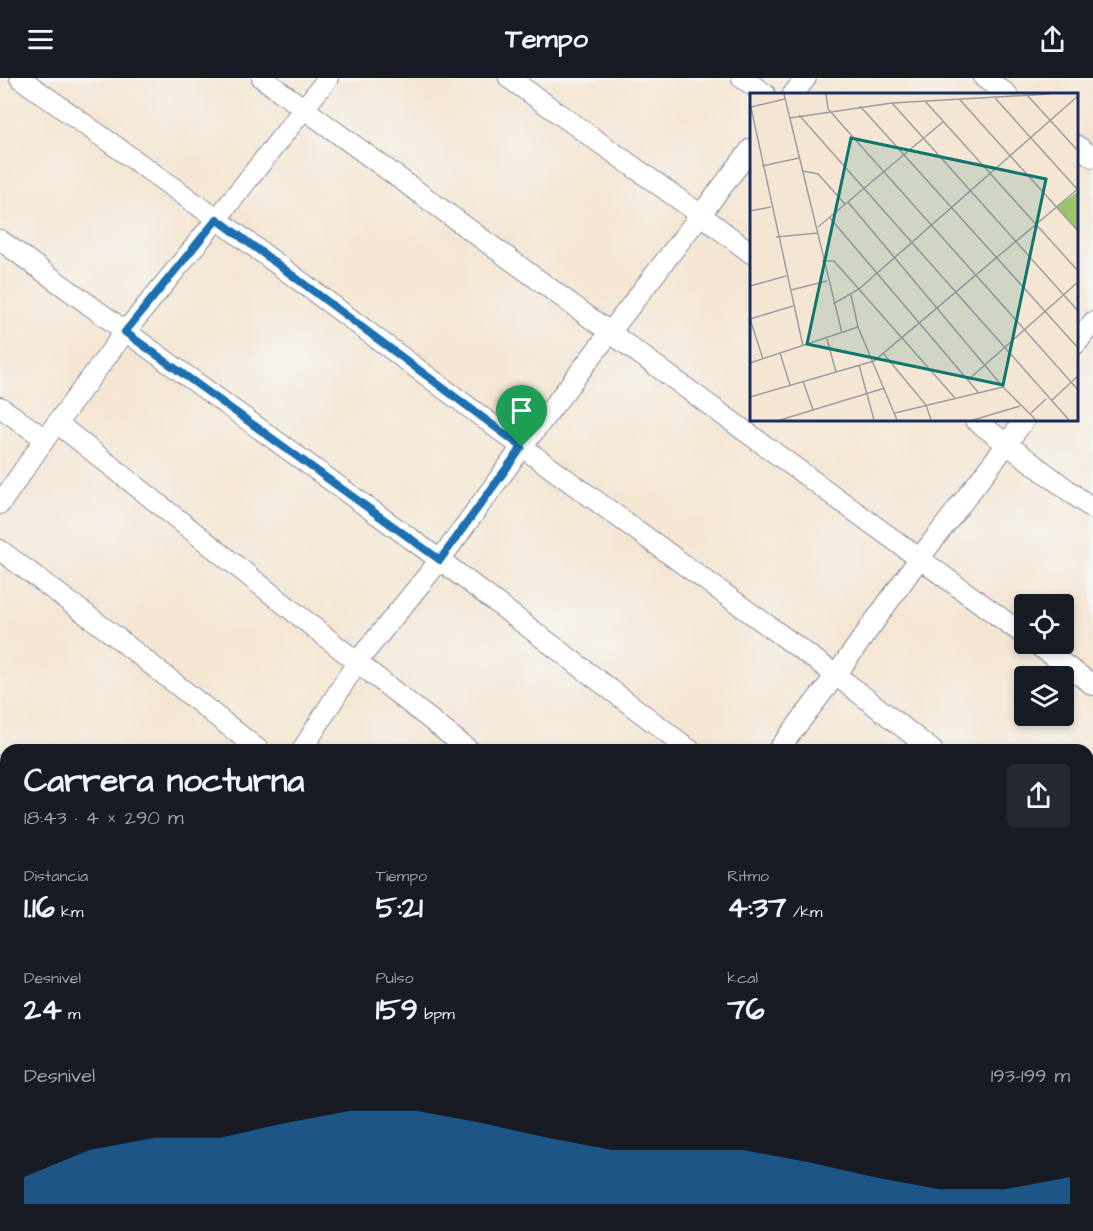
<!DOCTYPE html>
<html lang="es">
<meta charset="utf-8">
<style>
:root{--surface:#171b24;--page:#242831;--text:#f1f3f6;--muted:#9ea1a6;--accent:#1f6fb2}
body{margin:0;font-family:"Architects Daughter",sans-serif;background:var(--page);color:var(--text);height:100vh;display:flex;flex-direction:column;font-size:22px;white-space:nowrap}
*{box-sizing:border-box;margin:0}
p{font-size:20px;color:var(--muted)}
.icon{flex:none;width:33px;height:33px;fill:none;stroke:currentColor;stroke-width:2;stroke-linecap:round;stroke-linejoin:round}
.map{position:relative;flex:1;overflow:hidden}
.drawer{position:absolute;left:0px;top:666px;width:1094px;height:488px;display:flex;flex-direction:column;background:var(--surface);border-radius:18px 18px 0 0;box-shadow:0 3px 9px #0003}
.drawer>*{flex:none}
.buttons{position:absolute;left:1014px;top:516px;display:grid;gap:12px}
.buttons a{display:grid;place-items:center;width:60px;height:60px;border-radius:6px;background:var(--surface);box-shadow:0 3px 9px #0003;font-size:30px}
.pin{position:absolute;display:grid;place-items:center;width:51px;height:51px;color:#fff;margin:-62px -26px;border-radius:50% 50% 50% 0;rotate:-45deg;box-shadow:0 0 6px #0007}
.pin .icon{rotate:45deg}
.round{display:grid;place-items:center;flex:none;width:63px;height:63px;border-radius:6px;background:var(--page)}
.overview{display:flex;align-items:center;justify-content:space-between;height:102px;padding:0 24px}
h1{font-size:33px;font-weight:800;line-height:45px}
.stats{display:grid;grid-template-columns:repeat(3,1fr);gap:9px;height:102px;padding:6px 24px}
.stats div{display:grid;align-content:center}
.stats b{font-size:30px;font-weight:800}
.stats small{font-size:16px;font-weight:400}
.stats p{font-size:16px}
.chart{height:168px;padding:12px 24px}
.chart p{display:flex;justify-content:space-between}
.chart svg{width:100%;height:108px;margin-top:6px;fill:var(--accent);opacity:.7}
header{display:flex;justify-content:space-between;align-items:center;height:78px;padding:0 24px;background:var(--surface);font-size:27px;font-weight:800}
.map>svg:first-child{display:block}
</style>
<header><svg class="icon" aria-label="menu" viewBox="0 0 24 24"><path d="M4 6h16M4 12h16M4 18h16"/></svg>Tempo<svg class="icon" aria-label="share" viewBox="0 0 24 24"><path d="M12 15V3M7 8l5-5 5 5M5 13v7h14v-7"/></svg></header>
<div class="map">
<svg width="1093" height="1153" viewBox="0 0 1093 1153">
<rect width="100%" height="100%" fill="#f6f6f2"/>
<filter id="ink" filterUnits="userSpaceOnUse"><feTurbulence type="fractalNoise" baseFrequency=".0167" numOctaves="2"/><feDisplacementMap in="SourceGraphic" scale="12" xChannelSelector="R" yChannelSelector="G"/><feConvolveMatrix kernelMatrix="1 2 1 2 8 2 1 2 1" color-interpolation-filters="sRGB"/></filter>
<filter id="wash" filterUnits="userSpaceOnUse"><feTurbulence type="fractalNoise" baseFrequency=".008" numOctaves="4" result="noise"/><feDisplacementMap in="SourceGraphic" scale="24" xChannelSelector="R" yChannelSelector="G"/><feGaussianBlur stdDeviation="1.35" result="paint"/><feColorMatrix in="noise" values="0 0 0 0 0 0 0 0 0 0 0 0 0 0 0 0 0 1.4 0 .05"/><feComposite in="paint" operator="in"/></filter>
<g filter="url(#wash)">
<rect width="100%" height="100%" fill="#f4e6d3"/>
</g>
<g filter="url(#ink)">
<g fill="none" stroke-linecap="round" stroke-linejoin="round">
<defs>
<g id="street">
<polyline points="20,0 217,141 522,369 836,597 932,672"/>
<polyline points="262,0 1024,557"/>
<polyline points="509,0 701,137 751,175"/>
<polyline points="742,0 765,16"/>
<polyline points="984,0 1007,16"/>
<polyline points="793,16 806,0"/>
<polyline points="1076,67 1093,79"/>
<polyline points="0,162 440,482 690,672"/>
<polyline points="1076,266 1093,244"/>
<polyline points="0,329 45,361"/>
<polyline points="975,342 1093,431"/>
<polyline points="57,345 357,584 469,672"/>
<polyline points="0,426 45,361 125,254 217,141 328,0"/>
<polyline points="0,472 115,558 259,672"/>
<polyline points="1036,566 1093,607"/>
<polyline points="302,672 357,584 440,482 522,369 751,71"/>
<polyline points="778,672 836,597 919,481 1007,366 1024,342"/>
<polyline points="0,688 6,686"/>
<polyline points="0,726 6,739"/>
<polyline points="1088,794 1093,798"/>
<polyline points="0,814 6,811"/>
<polyline points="1088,924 1093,916"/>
<polyline points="1088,983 1093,988"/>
<polyline points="120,1148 123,1153"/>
<polyline points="359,1148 363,1153"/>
<polyline points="454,1148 461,1153"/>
<polyline points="676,1148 683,1153"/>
<polyline points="883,1148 890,1153"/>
<polyline points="1075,1148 1082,1153"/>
<polyline points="12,1153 22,1148"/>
<polyline points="386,1153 390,1148"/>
<polyline points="913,1153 918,1148"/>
</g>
</defs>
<use href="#street" stroke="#888a98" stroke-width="22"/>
<use href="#street" stroke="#fff" stroke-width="20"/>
</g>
</g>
<g fill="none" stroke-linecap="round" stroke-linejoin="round" filter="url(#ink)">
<defs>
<polygon id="route" points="217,141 522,369 440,482 125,254"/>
</defs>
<use href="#route" stroke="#fff" stroke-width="12"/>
<use href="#route" stroke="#1f6fb2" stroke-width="8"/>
</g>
<g transform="translate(750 15)">
<rect width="328" height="328" fill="#f4e6d3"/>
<path d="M329,98l-1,41 -22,-25z" fill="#9dc26c"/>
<path fill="none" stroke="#9d9da4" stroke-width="1.5" d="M34,1l58,239M76,1l2,15 251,282M277,2l52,57M245,5l83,92M210,7l119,132M175,8l154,171M0,10l53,243M142,10l187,209M110,13l219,243M1,14l34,-8M49,22l270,305M40,25l102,-15 158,-9M12,73l37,-8M53,78l15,3 27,30M98,109l155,185 33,33M0,118l21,-4M80,125l148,174M68,134l126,-106M26,144l42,-4M72,168h12l121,137M0,193l36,-10M41,197l36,-9M101,202l7,32 39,93M83,211l26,-15 220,-194M0,226l43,-13M0,226l13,40M77,246l9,33M30,260l10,32M133,260l43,52 5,15M0,270l108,-36M109,272l15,55M218,287l111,-99M53,288l10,29M0,304l124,-36 205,-173M301,308l28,-26M145,320l108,-26M281,320l15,-14M30,327l105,-32M223,327l47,-14"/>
<path fill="#0f766e" fill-opacity="0.15" stroke="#0f766e" stroke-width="3" d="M101,45l195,41 -43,206 -196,-41z"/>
<rect width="328" height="328" fill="none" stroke="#1b2f5e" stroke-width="3"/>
</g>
</svg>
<div class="buttons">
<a><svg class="icon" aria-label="locate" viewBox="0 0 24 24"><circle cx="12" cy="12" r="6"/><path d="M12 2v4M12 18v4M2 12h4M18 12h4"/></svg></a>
<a><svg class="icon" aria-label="layers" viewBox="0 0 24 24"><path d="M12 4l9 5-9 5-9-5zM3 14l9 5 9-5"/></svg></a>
</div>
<div class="pin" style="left:522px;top:369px;background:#1e9e55"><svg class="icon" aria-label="arrive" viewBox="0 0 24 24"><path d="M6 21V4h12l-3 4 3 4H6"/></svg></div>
<section class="drawer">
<div class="overview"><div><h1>Carrera nocturna</h1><p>18:43 · 4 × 290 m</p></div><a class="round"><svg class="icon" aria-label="share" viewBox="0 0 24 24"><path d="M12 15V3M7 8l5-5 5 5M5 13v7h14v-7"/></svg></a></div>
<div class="stats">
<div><p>Distancia</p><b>1.16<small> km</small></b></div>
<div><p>Tiempo</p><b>5:21</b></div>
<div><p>Ritmo</p><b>4:37<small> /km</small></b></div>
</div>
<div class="stats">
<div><p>Desnivel</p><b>24<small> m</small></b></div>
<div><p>Pulso</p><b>159<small> bpm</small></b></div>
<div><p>kcal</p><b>76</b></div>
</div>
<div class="chart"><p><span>Desnivel</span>193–199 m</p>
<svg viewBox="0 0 160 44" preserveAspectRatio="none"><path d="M0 44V33L10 22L20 17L30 17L40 11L50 6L60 6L70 11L80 17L90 22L100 22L110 22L120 27L130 33L140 38L150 38L160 33V44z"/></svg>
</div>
</section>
</div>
